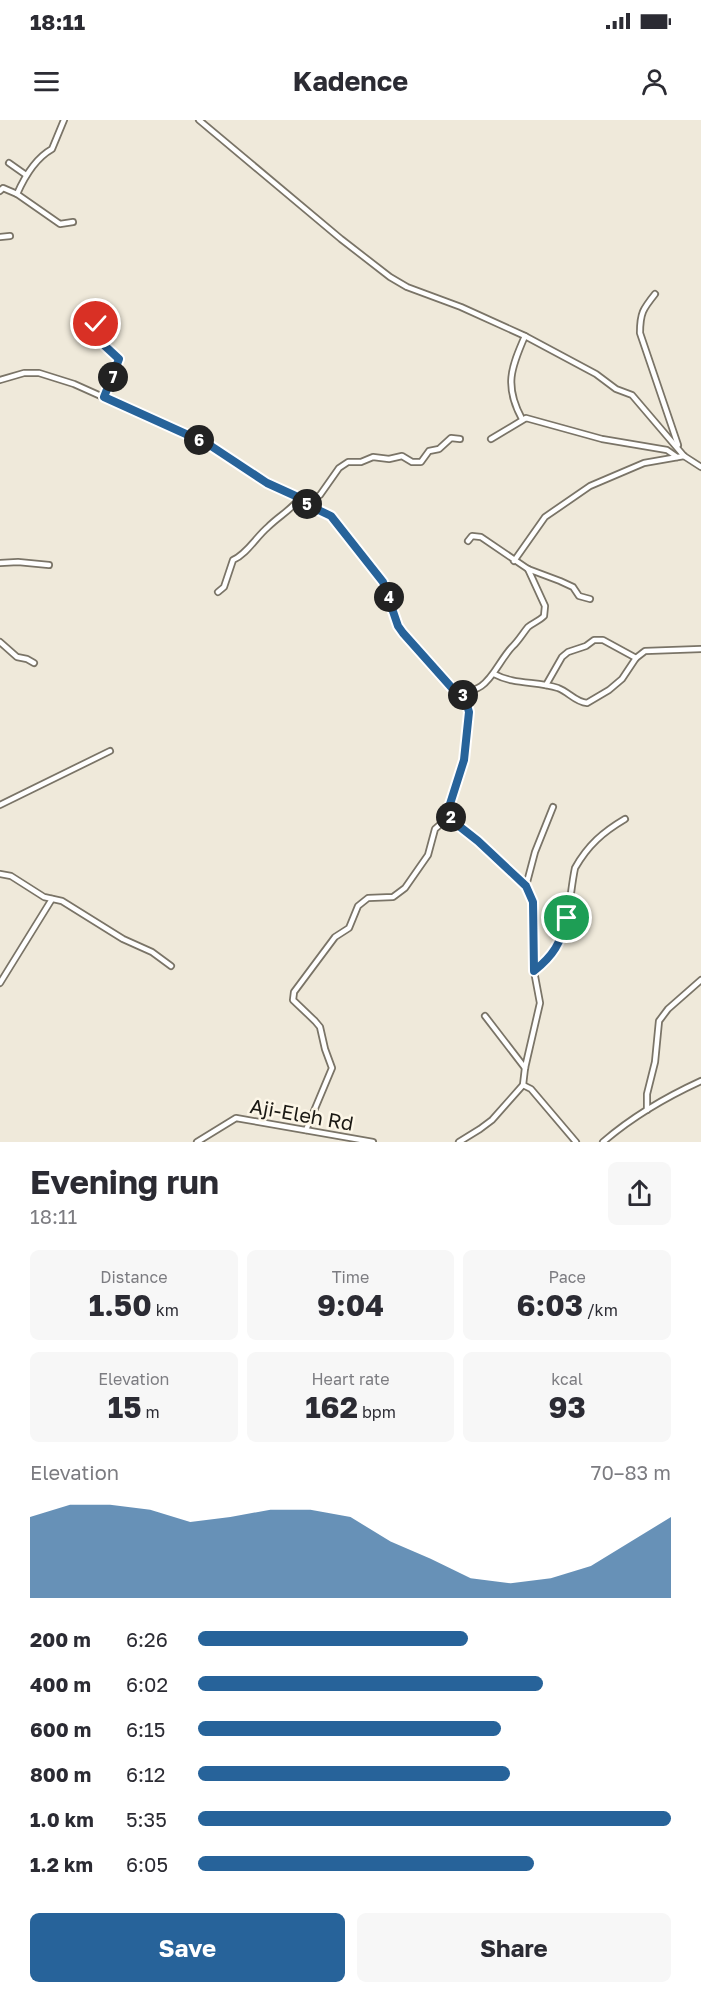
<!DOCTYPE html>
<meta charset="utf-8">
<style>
:root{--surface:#fff;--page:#f7f7f7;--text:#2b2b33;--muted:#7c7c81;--accent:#27639a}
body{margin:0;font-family:"Golos Text",sans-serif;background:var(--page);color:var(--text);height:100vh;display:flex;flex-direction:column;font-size:22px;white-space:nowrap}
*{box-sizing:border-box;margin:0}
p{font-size:20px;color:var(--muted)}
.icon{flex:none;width:33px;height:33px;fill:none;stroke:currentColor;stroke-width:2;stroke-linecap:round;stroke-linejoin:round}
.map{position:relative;height:1022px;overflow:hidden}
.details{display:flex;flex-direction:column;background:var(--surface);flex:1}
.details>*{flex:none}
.pin{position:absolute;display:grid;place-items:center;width:51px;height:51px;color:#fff;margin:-26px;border:3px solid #fff;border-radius:50%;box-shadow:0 2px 6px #0007}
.km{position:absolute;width:30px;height:30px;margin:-15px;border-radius:50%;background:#222;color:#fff;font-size:16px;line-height:30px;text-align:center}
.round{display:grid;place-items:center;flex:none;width:63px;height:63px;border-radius:9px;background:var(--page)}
.headline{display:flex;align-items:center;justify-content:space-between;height:102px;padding:0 30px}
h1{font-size:33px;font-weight:700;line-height:45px}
.stats{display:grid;grid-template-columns:repeat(3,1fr);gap:9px;height:102px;padding:6px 30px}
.stats div{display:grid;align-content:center;border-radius:9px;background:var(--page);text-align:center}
.stats b{font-size:30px;font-weight:700}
.stats small{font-size:16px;font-weight:400}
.stats p{font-size:16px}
.chart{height:168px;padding:12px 30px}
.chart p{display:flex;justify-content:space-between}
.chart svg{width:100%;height:108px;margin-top:6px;fill:var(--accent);opacity:.7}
.button{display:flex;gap:12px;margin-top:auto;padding:12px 30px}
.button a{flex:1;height:69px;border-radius:9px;background:var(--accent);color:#fff;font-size:24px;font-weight:700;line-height:69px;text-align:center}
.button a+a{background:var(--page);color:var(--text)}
ul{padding:0 30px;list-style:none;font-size:20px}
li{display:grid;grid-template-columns:96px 72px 1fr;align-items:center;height:45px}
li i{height:15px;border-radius:8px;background:var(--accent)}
.status{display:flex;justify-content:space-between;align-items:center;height:42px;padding:0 30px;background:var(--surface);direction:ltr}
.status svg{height:16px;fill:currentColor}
header{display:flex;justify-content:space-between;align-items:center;height:78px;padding:0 30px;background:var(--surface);font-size:27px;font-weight:700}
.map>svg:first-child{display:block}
</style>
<div class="status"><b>18:11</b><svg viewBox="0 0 49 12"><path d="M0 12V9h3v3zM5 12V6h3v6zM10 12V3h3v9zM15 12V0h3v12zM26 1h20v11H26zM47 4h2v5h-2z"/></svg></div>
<header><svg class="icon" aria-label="menu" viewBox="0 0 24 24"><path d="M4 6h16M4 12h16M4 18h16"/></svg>Kadence<svg class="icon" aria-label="person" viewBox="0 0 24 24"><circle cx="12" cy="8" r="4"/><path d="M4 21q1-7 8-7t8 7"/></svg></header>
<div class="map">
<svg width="701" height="1022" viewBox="0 0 701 1022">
<rect width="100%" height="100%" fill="#efe9da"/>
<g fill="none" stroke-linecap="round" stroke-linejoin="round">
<defs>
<g id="street">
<path d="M64,0l-12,29c-16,9 -28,29 -35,45l43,30 13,-2"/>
<polyline points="199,0 341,119 390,157 407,167 461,187 525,216 596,254 616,269 632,275 684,336 701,347"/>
<polyline points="9,43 26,55"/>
<polyline points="0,71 3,68 17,74"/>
<polyline points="0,117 10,116"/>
<path d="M655,174c-12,15 -15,19 -15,39l38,112"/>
<polyline points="96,204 105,226 119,239 104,277"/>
<path d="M0,260l24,-7h15l35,11 134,60 59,39 33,15 12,9 19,9 52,66 15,44 5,8 49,54c36,13 42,-23 61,-42 6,-6 10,-13 15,-19 5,-4 11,-6 16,-11l1,-10 -17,-37"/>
<path d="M522,299c-18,-33 -11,-51 3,-83"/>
<polyline points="491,319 526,298 602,319 667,330 677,337"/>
<polyline points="306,382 320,375 339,348 348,342 361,342 373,337 389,339 402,336 412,342 421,342 429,331 439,329 451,318 460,319"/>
<polyline points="468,421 472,416 481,417 528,449 560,461 573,467 579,476 590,479"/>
<polyline points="514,441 545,397 590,366 644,343 684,336"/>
<polyline points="0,443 18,442 49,445"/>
<path d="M218,472l6,-5 9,-27c14,-6 23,-23 35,-33 11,-11 23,-17 32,-29"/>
<polyline points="0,522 17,537 27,539 34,543"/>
<path d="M494,554c21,11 42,7 64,14 11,4 17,14 29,15l22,-13 13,-11 14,-21 9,-7 56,-2"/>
<polyline points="546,565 562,537 568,532 586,526 594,520 603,520 636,538"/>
<polyline points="460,571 469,585 469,592 464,640 450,684 450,697 459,706 479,721 526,766"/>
<polyline points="0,685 110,631"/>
<polyline points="0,754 11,756 44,777 62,781 123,819 152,832 171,846"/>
<path d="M534,851c6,-5 13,-10 18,-16 18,-24 17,-59 23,-87 13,-23 28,-36 50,-49"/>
<polyline points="0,863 52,779"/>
<polyline points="485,896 525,948"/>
<polyline points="523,965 531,969 576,1022"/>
<polyline points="647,990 647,974 655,942 659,901 668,889 701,860"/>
<polyline points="306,1010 332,948 325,929 320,907 315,901 293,880 294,872 335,817 349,808 358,786 368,778 393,777 405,768 428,735 435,709 443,702 452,699"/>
<polyline points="197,1022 236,998 373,1022"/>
<polyline points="459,1022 480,1009 492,1000 523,965 525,948 540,883 534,851 533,782 526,766 535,732 553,687"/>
<path d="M603,1022c29,-25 63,-45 98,-61"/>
</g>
</defs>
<use href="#street" stroke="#7a7467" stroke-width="8"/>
<use href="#street" stroke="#fff" stroke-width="4.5"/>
</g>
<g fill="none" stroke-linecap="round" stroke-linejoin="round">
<defs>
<path id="route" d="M96,204l9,22 14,13 -15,38 104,47 59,39 33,15 12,9 19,9 52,66 15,44 5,7 49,55 8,3 5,7 4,14 -5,48 -14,44v13l9,9 19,15 48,45 7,16 1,69c20,-16 26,-27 33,-53"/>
</defs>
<use href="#route" stroke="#fff" stroke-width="12"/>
<use href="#route" stroke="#27639a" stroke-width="8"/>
</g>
<g text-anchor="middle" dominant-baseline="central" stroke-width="5" stroke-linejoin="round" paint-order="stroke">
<g font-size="20" fill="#1a1813" stroke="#fcf6e7">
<text transform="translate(302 994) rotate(10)">Aji-Eleh Rd</text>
</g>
</g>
</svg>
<div class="pin" style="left:567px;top:798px;background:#1e9e55"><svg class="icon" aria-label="arrive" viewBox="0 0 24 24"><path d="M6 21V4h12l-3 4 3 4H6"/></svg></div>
<div class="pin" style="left:96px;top:204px;background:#d93025"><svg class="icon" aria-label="check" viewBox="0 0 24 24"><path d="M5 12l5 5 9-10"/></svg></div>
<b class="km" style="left:451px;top:697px">2</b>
<b class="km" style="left:463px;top:575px">3</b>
<b class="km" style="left:389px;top:477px">4</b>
<b class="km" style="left:307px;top:384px">5</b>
<b class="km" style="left:199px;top:320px">6</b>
<b class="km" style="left:113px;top:257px">7</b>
</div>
<section class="details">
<div class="headline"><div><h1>Evening run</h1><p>18:11</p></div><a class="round"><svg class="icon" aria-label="share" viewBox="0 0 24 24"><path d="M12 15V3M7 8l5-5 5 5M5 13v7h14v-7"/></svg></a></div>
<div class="stats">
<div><p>Distance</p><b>1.50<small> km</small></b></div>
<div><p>Time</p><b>9:04</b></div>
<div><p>Pace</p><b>6:03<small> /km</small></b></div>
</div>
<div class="stats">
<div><p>Elevation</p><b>15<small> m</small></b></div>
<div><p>Heart rate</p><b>162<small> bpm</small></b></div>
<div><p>kcal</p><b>93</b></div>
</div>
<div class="chart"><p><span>Elevation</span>70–83 m</p>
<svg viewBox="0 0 160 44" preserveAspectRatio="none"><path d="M0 44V11L10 6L20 6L30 8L40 13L50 11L60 8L70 8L80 11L90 21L100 28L110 36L120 38L130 36L140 31L150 21L160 11V44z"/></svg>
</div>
<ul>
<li><b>200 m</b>6:26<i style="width:57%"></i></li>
<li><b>400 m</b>6:02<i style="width:73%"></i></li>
<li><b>600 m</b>6:15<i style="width:64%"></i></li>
<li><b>800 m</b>6:12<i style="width:66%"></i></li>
<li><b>1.0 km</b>5:35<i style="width:100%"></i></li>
<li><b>1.2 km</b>6:05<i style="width:71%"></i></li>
</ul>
<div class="button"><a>Save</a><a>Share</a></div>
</section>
